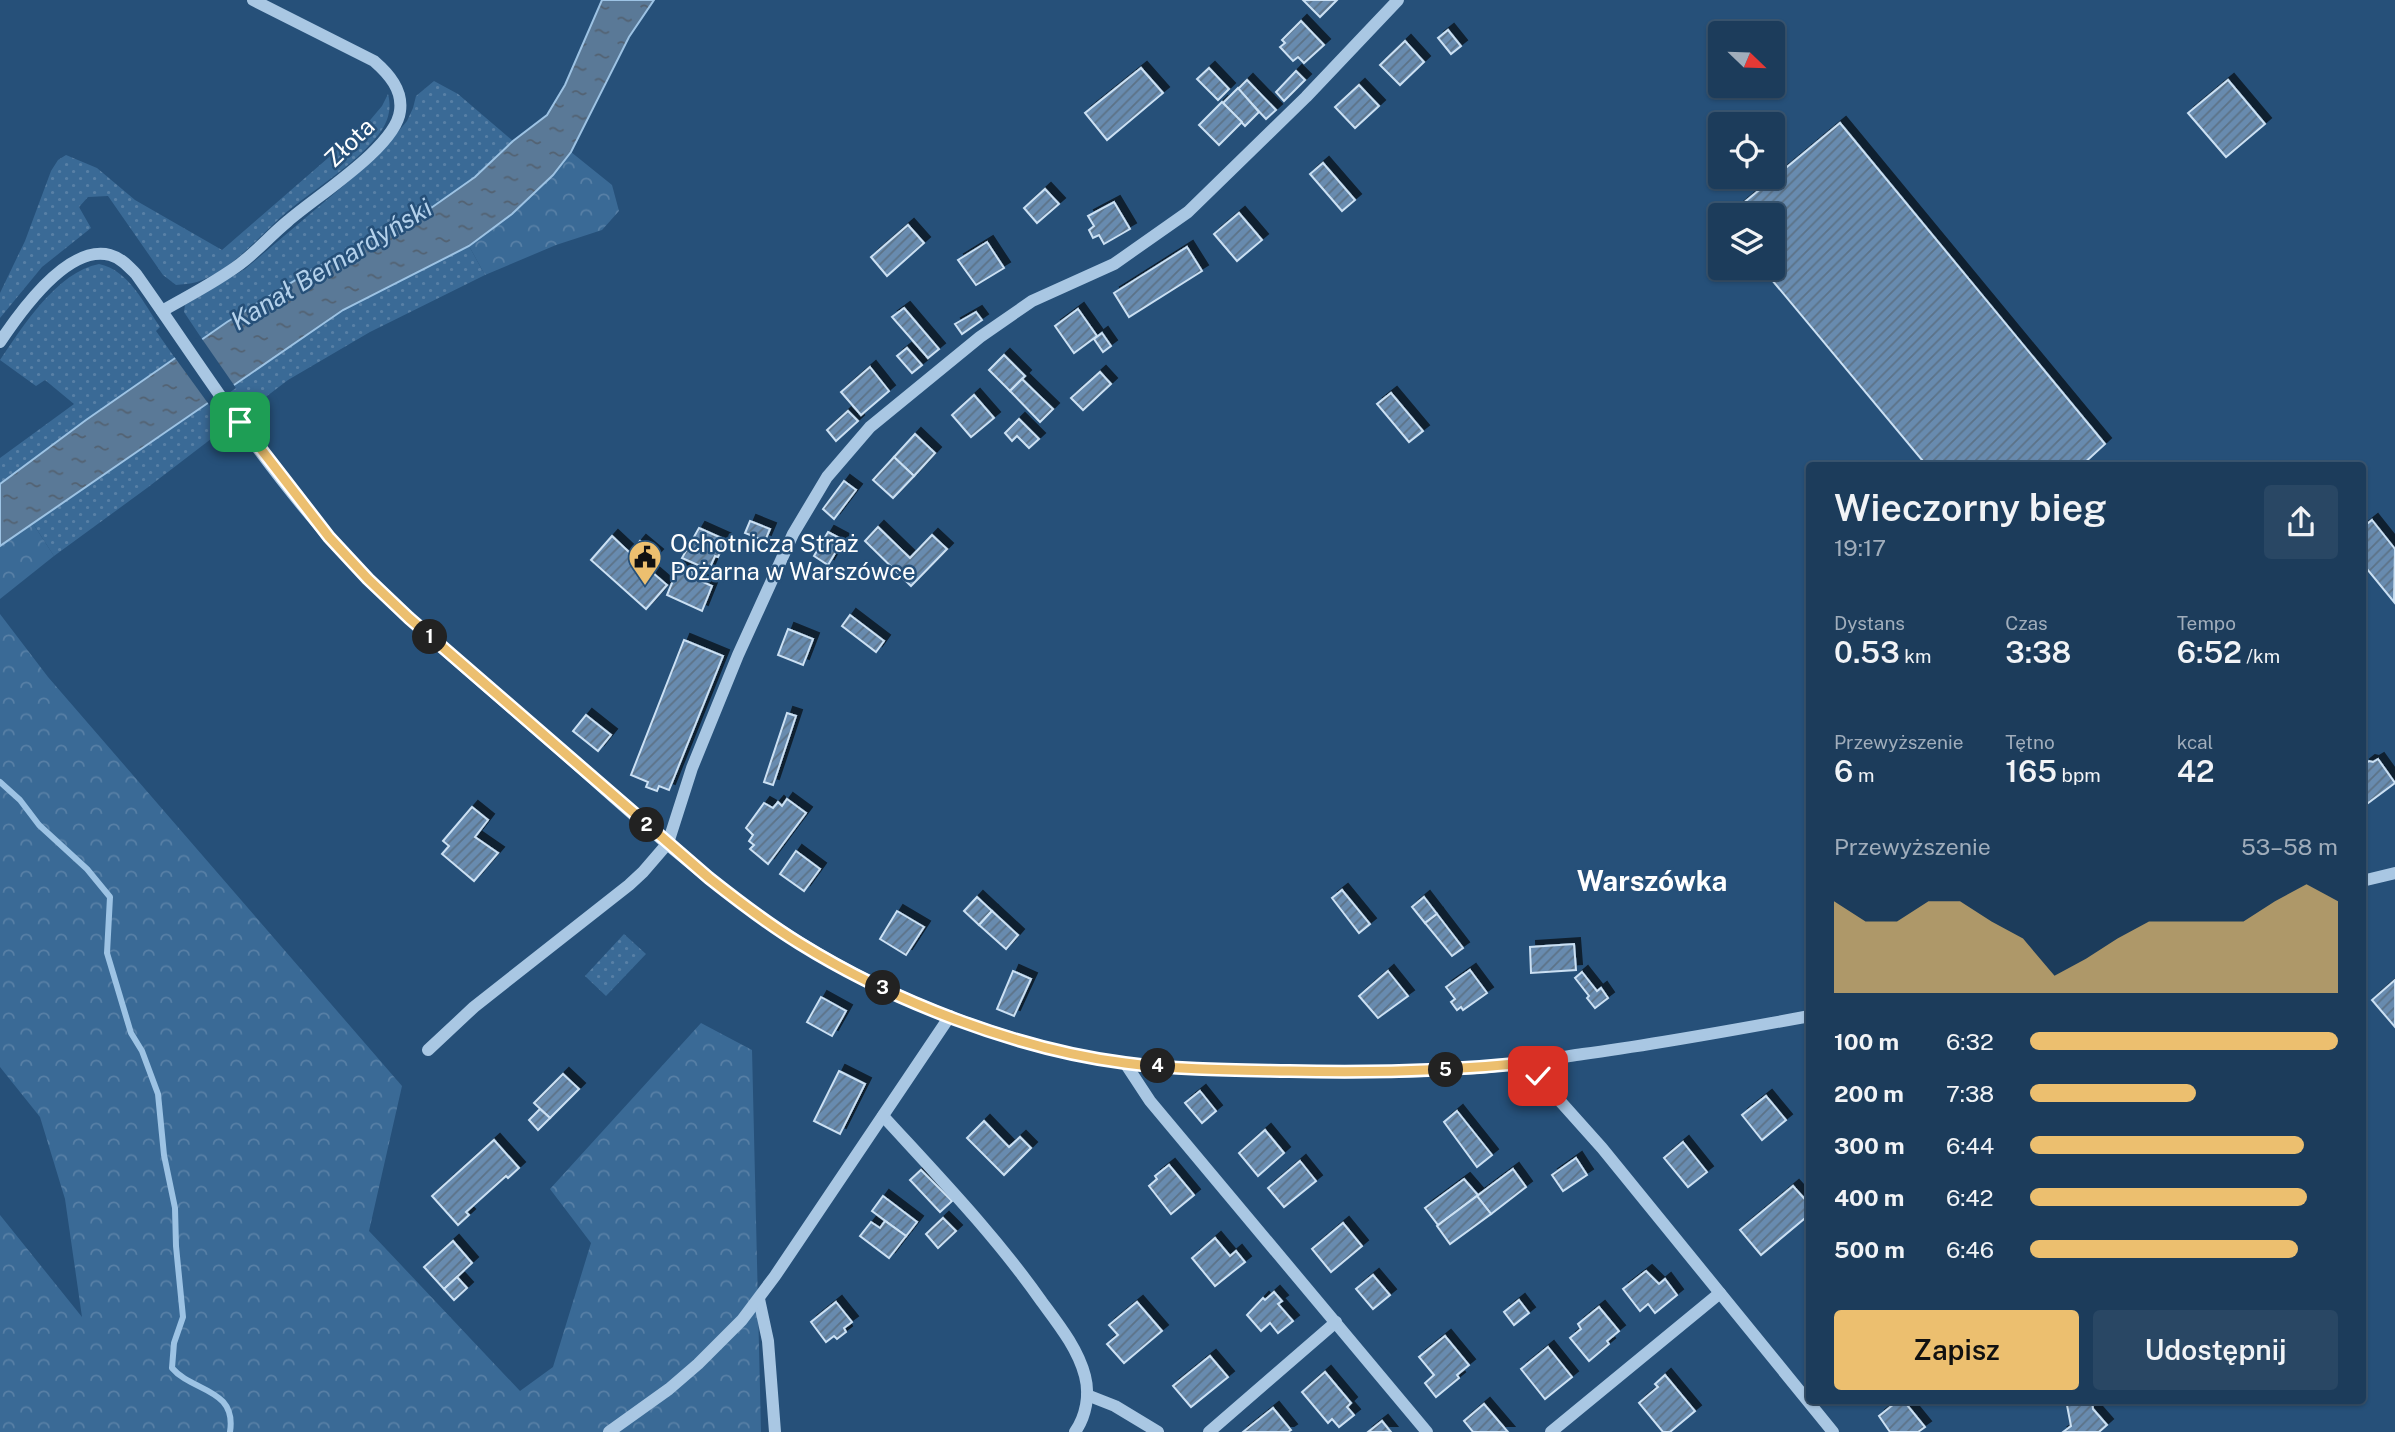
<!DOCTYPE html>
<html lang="pl">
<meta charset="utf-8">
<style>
:root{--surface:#1c3c5b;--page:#294764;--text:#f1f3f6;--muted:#a0adbb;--line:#3a5671;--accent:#ecbf6f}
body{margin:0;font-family:"Public Sans",sans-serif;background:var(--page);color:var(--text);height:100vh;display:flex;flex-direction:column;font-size:26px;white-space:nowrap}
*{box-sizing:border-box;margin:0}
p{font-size:23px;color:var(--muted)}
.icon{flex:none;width:38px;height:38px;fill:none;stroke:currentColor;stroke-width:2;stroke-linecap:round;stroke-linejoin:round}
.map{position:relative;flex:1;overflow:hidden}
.drawer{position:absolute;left:1806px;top:462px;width:560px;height:942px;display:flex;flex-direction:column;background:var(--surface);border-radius:7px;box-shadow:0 2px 5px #0004,0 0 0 2px var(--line)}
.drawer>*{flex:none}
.needle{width:46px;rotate:113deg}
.controls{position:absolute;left:1708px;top:21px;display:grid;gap:14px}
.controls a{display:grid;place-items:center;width:77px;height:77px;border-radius:7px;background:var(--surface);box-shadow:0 2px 5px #0004,0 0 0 2px var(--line);font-size:35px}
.pin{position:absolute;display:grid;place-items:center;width:60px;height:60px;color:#fff;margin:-30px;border-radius:14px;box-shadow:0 4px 10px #0006}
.km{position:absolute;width:35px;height:35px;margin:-18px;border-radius:50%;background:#222;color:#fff;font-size:19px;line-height:35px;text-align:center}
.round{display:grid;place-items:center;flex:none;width:74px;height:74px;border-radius:7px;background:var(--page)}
.head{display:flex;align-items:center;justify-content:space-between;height:119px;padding:0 28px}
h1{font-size:38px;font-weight:600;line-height:52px}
.metrics{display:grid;grid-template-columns:repeat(3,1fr);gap:10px;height:119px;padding:7px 28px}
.metrics div{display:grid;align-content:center}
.metrics b{font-size:30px;font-weight:600}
.metrics small{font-size:19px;font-weight:400}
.metrics p{font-size:19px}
.chart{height:196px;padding:14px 28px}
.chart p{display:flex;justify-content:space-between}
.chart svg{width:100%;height:126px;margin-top:7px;fill:var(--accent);opacity:.7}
.button{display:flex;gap:14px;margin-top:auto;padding:14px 28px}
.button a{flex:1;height:80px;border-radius:7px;background:var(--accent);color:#111;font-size:28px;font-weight:600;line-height:80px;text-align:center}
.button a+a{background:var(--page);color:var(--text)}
ul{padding:0 28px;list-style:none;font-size:23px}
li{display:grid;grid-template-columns:112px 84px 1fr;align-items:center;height:52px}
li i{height:18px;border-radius:9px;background:var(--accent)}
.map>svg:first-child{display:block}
</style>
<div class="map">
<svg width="2395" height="1432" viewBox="0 0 2395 1432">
<defs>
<pattern id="green-dots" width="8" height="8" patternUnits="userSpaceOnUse" patternTransform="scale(1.75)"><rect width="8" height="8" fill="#3a6a96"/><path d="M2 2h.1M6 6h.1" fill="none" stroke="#5880a6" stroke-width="1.8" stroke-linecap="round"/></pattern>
<pattern id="forest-crowns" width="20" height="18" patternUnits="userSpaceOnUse" patternTransform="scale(1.75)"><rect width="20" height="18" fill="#3a6a96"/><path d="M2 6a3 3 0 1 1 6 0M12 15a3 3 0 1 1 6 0" fill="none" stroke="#5880a6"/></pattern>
<pattern id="water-ripples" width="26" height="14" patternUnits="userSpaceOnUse" patternTransform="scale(1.75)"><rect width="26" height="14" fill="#5a7997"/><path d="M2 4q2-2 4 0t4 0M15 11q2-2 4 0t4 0" fill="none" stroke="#536272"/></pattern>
<pattern id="building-hatch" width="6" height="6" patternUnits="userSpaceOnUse" patternTransform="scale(1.75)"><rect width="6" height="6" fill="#678baf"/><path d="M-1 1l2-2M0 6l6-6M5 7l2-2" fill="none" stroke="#5c7287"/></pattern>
<filter id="shadow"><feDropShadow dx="6" dy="-6" stdDeviation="0" flood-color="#0009"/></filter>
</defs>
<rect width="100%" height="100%" fill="#265079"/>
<g fill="url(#green-dots)">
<polygon points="434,81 458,94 513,141 475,177 431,208 307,273 202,339 184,312 185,305 245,269 375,159 407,121 413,108 416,96"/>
<path d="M388,94c4,15 0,28 -9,40 -27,34 -66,55 -98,83 -25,23 -51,54 -84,65 -7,2 -15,2 -21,3l-13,-10 -55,-79 -20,1 -9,10 12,21 -49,39 -42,51v-25l25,-52 26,-70 7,-11 8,-5 31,13 38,32 87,50 144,-125 16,-19z"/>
<path d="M469,246l16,29 -115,57 -82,48 -141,108 -93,68 -22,-34c32,-18 59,-41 91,-60l220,-152z"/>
<path d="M99,264c30,6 45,40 61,63l-4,4 19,27 -175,126v-26l74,-54 -29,-24 -9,6 -36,-26c23,-34 57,-88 99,-96z"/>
<polygon points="624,934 646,954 606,996 585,976"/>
</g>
<g fill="url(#forest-crowns)">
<path d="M571,152l41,33 7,26 -17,19 -46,15 -71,30 -16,-29c38,-28 72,-56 102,-94z"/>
<polygon points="32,522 54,556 0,599 0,546"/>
<polygon points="0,614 48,677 402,1086 369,1231 520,1391 553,1367 591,1243 550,1189 701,1023 752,1050 761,1432 0,1432 0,1215 82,1317 65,1199 40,1117 0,1067"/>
</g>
<polygon fill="url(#water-ripples)" stroke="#9dc3e4" stroke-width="2" points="602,0 654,0 629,37 571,152 553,175 512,214 469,246 343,310 0,546 0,484 86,420 227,322 307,273 431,208 475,177 513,141 547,115 565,85"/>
<polygon fill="#265079" points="200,336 236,388 210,406 173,355"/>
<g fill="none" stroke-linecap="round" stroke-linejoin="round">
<path stroke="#9dc3e4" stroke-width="6" d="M0,782l20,18 19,25 48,44 23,28 -3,56 24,80 11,18 16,43 6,61 11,53 1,38 7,71 -9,26 -2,25c20,24 65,20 58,64"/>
</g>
<g fill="url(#building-hatch)" stroke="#cbe0f3" stroke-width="2" filter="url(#shadow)">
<polygon points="1303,0 1337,0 1320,17"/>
<polygon points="1301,21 1324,45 1304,63 1298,57 1293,61 1280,47 1285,43 1282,40"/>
<polygon points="1448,30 1461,46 1451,54 1438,38"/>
<polygon points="1405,41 1424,62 1400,85 1380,65"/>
<polygon points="1141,68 1163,93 1107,140 1085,113"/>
<polygon points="1209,68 1229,89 1218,100 1197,79"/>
<polygon points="1296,71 1305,80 1284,101 1276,92"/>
<polygon points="1247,80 1276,110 1266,119 1238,89"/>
<polygon points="2228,80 2265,124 2226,157 2188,113"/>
<polygon points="1359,85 1379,106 1355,128 1335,107"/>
<polygon points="1238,88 1259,112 1245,126 1223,103"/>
<polygon points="1222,102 1242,122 1219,145 1199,125"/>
<polygon points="1840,123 2105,444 2081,466 1927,466 1762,268 1773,268 1773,215 1729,215"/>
<polygon points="1323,163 1355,200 1342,211 1310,174"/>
<polygon points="1045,189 1059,204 1037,223 1024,208"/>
<polygon points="1114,202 1130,229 1104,244 1099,235 1093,238 1089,230 1094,226 1088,216"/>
<polygon points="1239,213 1262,240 1237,261 1214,234"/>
<polygon points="908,225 924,243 887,276 871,257"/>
<polygon points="987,242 1004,268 976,285 958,260"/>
<polygon points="1187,247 1202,271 1129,317 1114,293"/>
<polygon points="904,308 939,349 928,358 892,317"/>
<polygon points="1078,309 1097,336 1074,353 1055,326"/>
<polygon points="976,312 982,320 962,334 955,324"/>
<polygon points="1102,333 1111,346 1103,352 1094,339"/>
<polygon points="907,348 922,365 912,373 897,356"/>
<polygon points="1004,355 1025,376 1010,391 989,370"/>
<polygon points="870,367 889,391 861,415 841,392"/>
<polygon points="1100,372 1111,384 1083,410 1071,398"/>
<polygon points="1022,379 1053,409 1040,422 1010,391"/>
<polygon points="1391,393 1423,431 1409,442 1377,404"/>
<polygon points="974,395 994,418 971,437 952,415"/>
<polygon points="848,411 858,421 836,441 827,430"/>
<polygon points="1019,419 1039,439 1029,448 1017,436 1012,441 1005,433"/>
<polygon points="915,434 935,453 914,476 894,457"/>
<polygon points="894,457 914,476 893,498 873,480"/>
<polygon points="844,481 856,490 834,519 823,509"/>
<polygon points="2372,520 2395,549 2394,602 2362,563 2362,528"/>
<polygon points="750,521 770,529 765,541 745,533"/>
<polygon points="878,527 910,558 932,535 947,549 911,586 865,541"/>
<polygon points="699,528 726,540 718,557 715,556 709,570 682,558"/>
<polygon points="828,532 843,540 828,565 814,556"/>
<polygon points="612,536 630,553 640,541 657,555 646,567 667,585 646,609 591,560"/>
<polygon points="679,566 694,572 692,577 712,586 702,611 667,595"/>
<polygon points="850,615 884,641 876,652 842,626"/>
<polygon points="788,629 813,639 803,665 778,655"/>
<polygon points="684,640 723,656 669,790 659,786 657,791 646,787 648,782 631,775"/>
<polygon points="787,713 796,716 773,785 764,782"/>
<polygon points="586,715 611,735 598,751 573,731"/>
<polygon points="2378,759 2395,783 2364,806 2362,803 2362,771 2366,769 2364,765 2369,761 2373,762"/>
<polygon points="787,799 806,813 768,864 750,849 754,845 749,841 753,835 746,828 764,803 773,808 778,802 782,806"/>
<polygon points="472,807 488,820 475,837 498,853 474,881 442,854 449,846 443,841"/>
<polygon points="796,851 820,869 804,891 780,874"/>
<polygon points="1342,890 1370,924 1359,933 1332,898"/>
<polygon points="977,897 992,911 979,925 964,911"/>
<polygon points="1424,897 1437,914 1425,923 1412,907"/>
<polygon points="897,911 924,927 906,955 880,939"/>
<polygon points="992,911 1018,935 1006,949 979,925"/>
<polygon points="1437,914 1463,948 1452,956 1425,923"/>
<polygon points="1574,944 1576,970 1531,973 1530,947"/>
<polygon points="1470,970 1487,993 1463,1010 1461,1007 1457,1010 1451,1002 1455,999 1446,987"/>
<polygon points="1013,971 1031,979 1014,1016 997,1009"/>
<polygon points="1388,971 1408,996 1378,1018 1359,996"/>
<polygon points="1582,972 1597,991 1601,988 1608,998 1595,1008 1587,998 1589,996 1575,978"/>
<polygon points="2395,980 2395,1027 2372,1000"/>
<polygon points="821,997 846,1011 832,1036 807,1022"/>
<polygon points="839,1071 865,1084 840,1134 814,1121"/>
<polygon points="563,1074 579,1089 550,1118 534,1103"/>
<polygon points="1200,1091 1216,1111 1202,1123 1185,1103"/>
<polygon points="1766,1096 1786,1120 1762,1140 1742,1115"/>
<polygon points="540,1109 550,1118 538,1130 529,1120"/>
<polygon points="1457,1111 1492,1155 1477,1167 1444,1122"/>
<polygon points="984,1121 1009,1147 1020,1137 1031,1148 1004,1175 967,1138"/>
<polygon points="1265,1130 1284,1153 1258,1176 1239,1153"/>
<polygon points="494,1140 519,1168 508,1178 506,1176 466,1212 469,1215 458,1225 432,1196"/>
<polygon points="1683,1142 1707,1172 1688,1187 1664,1158"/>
<polygon points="1576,1158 1587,1175 1563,1191 1552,1175"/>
<polygon points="1300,1161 1316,1181 1284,1207 1268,1188"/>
<polygon points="1169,1165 1194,1195 1171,1214 1149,1186 1157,1179 1155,1176"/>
<polygon points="1513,1169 1526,1187 1491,1214 1477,1196"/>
<polygon points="921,1170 952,1201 940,1212 910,1180"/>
<polygon points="1464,1179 1478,1195 1438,1225 1425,1208"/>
<polygon points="1793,1186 1810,1205 1810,1214 1761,1255 1740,1230"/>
<polygon points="883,1196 917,1222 906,1236 872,1211"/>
<polygon points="1477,1196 1491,1214 1450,1244 1437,1226"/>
<polygon points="943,1218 956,1231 938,1248 926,1234"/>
<polygon points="885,1221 906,1236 889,1258 860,1236 871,1222 880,1228"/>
<polygon points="1343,1223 1362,1246 1331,1272 1312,1249"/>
<polygon points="1215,1238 1230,1256 1236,1251 1245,1262 1215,1286 1192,1258"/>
<polygon points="453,1241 472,1263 444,1289 424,1267"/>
<polygon points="1646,1271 1659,1284 1665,1279 1677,1295 1655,1313 1648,1304 1640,1311 1623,1289"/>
<polygon points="1373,1275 1390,1295 1373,1309 1356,1289"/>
<polygon points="457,1277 467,1288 454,1300 444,1289"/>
<polygon points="1274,1292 1282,1301 1278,1304 1293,1321 1278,1333 1270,1323 1261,1331 1247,1315 1263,1298 1265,1300"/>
<polygon points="1519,1300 1529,1313 1514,1325 1504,1312"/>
<polygon points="836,1302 852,1322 844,1328 846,1332 837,1339 834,1336 826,1342 811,1322"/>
<polygon points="1137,1302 1162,1331 1124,1363 1107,1344 1118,1335 1109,1325"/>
<polygon points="1599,1307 1619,1331 1607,1341 1609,1344 1589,1361 1570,1338 1581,1329 1578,1324"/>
<polygon points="1445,1336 1469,1365 1457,1375 1459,1378 1436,1397 1425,1383 1434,1375 1419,1357"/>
<polygon points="1548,1347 1572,1377 1545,1399 1521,1369"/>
<polygon points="1210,1356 1228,1377 1191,1407 1173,1386"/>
<polygon points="1325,1372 1351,1403 1347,1407 1354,1415 1339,1427 1332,1419 1328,1423 1302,1392"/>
<polygon points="1665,1375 1695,1411 1670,1432 1663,1432 1639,1403 1658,1387 1655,1384"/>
<polygon points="1899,1400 1903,1400 1925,1427 1918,1432 1890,1432 1879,1416"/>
<polygon points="2066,1400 2092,1400 2093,1409 2107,1425 2099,1432 2063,1432 2071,1426"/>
<polygon points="1484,1404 1508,1432 1473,1432 1464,1421"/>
<polygon points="1273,1408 1291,1430 1288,1432 1243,1432"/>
<polygon points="1382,1421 1391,1432 1368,1432"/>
</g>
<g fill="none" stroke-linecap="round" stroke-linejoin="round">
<g stroke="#a9c7e3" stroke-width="12">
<path d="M162,311c26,-15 54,-29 78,-47 17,-13 31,-29 48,-43 27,-24 108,-74 112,-110 3,-21 -11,-37 -26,-50l-121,-61"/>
<path d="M0,342c20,-30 68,-98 110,-87 11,3 18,11 26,19 63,89 122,184 195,265 64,72 140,133 213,197 70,60 138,126 214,179 98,69 211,117 328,142 61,12 126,13 189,14 63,2 126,2 189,-2 40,-2 80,-9 119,-15 76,-10 151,-24 227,-38"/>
<polyline points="2362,881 2395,873"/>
<polyline points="428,1050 474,1007 629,885 643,872 668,843 692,768 738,655 793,534 827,477 870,427 980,337 1032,301 1114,264 1188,212 1306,97 1398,0"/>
<polyline points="1125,1063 1150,1101 1427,1432"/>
<polyline points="1526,1063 1602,1148 1833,1432"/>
<path d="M883,1116c55,60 112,119 159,186 17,23 36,47 43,74 5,19 1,40 -10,56"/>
<polyline points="759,1299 768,1341 775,1432"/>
<polyline points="1087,1395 1115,1406 1158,1432"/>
<polyline points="609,1432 669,1389 698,1364 742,1320 775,1276 950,1016"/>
<polyline points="1209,1432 1336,1322"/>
<polyline points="1551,1432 1720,1293"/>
</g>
</g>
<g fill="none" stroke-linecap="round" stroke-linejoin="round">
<defs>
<path id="route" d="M240,422l89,115 39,42 41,39 300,260c29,23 59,46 90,65 93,58 217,106 326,120 54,7 109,7 164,8 79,2 158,0 237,-8l12,13"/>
</defs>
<use href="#route" stroke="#fff" stroke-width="14"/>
<use href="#route" stroke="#ecbf6f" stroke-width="9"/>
</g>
<defs>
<symbol id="civic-pin" viewBox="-11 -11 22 30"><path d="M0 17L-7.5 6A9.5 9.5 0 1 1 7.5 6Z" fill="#ecbf6f" stroke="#265079"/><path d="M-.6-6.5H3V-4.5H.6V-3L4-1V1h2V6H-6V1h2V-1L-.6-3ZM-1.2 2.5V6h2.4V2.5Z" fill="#111"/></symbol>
</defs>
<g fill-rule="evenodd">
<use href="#civic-pin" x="626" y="538" width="38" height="52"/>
</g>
<g text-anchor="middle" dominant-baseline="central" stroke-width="5" stroke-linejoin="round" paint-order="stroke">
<g font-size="24" fill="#fff" stroke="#265079">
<text transform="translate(349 142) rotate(-44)">Złota</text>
</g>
<g font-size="24" fill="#fff" stroke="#265079" text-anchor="start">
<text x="670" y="543">Ochotnicza Straż<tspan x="670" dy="28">Pożarna w Warszówce</tspan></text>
</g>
<g font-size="26" font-style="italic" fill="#b4d1eb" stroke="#265079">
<text transform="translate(331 264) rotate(-31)">Kanał Bernardyński</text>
</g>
<g font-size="28" font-weight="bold" fill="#fff" stroke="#265079">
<text x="1652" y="880">Warszówka</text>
</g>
</g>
</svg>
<div class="controls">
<a><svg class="needle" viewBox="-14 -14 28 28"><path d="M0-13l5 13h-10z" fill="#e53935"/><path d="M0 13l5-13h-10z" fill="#a0adbb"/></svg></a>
<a><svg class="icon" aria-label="locate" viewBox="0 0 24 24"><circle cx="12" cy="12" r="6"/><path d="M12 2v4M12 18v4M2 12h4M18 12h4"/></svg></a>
<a><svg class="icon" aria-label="layers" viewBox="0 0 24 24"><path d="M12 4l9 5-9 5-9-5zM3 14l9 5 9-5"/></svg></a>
</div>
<div class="pin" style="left:240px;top:422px;background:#1e9e55"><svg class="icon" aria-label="arrive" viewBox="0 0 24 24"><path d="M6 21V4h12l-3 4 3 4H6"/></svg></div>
<div class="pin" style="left:1538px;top:1076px;background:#d93025"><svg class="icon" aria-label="check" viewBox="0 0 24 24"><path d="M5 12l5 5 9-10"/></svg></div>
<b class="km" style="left:430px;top:637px">1</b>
<b class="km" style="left:647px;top:825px">2</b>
<b class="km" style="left:883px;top:988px">3</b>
<b class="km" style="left:1158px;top:1066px">4</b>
<b class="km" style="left:1446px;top:1070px">5</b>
<section class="drawer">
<div class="head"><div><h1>Wieczorny bieg</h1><p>19:17</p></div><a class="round"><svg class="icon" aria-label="share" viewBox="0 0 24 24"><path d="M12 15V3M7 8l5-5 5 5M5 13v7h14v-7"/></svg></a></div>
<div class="metrics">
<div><p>Dystans</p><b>0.53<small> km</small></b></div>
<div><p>Czas</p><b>3:38</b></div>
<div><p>Tempo</p><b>6:52<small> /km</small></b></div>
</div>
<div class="metrics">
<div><p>Przewyższenie</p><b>6<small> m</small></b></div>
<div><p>Tętno</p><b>165<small> bpm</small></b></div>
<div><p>kcal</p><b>42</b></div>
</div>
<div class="chart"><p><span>Przewyższenie</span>53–58 m</p>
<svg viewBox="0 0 160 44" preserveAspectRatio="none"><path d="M0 44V12L10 19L20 19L30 12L40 12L50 19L60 25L70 38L80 32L90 25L100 19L110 19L120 19L130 19L140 12L150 6L160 12V44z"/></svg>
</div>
<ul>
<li><b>100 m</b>6:32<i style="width:100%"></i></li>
<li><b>200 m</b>7:38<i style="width:54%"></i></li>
<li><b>300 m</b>6:44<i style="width:89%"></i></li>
<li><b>400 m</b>6:42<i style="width:90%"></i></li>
<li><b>500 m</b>6:46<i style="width:87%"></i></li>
</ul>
<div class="button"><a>Zapisz</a><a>Udostępnij</a></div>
</section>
</div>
